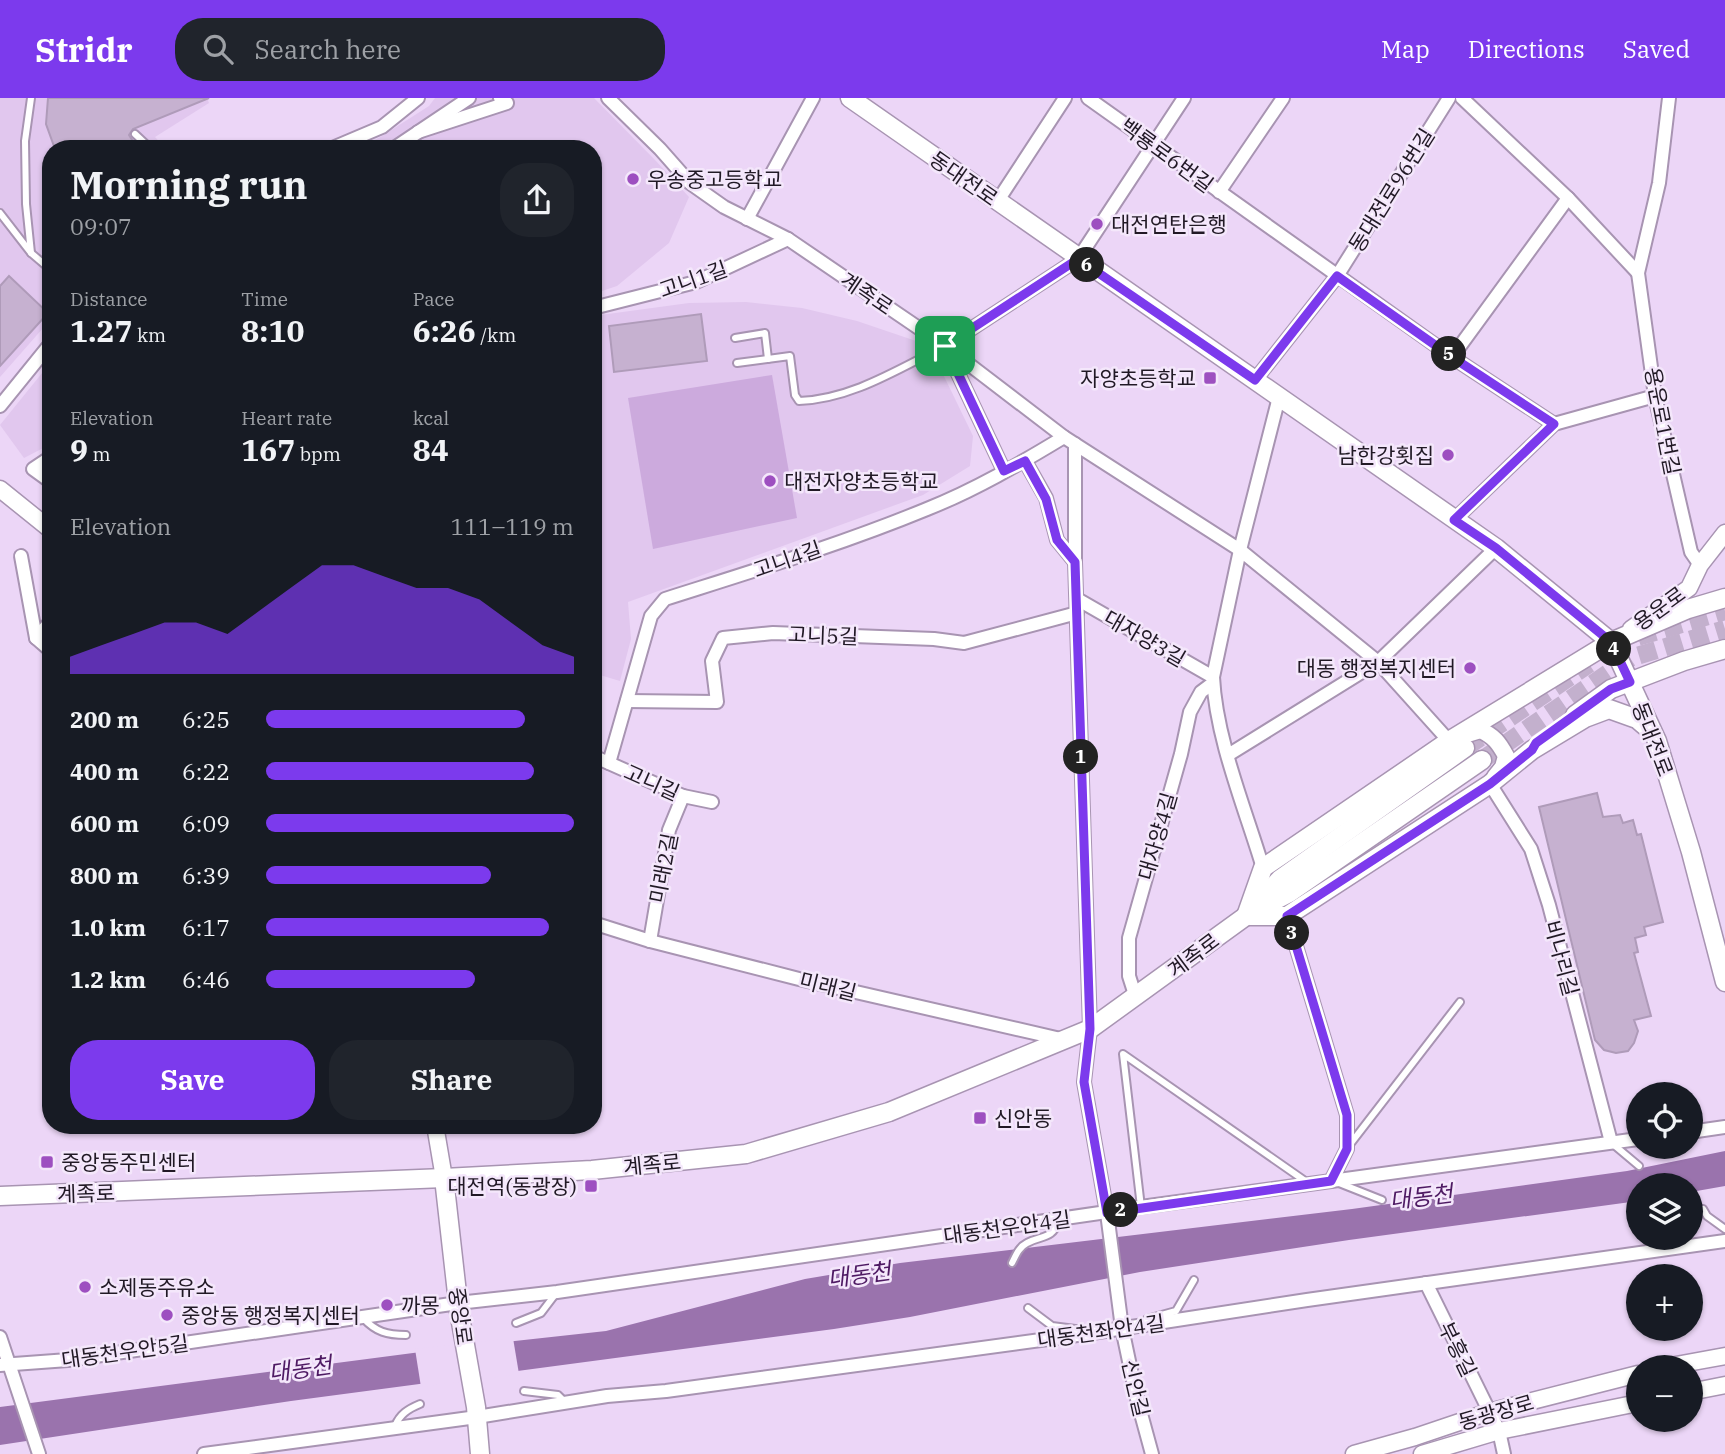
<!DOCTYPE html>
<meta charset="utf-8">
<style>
:root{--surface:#171b24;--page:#20242c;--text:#f1f3f6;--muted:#9ea1a6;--accent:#7c3aed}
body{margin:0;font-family:"IBM Plex Serif","Noto Sans KR",serif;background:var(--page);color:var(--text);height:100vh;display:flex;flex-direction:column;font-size:26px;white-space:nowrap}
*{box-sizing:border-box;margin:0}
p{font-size:23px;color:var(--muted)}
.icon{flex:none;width:38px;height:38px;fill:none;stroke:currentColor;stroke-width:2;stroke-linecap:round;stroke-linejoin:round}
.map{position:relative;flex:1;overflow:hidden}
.drawer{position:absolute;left:42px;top:42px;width:560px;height:994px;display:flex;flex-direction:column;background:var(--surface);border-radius:28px;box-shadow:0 2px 5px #0004}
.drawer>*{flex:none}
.fabs{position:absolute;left:1626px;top:984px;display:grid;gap:14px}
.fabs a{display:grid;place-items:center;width:77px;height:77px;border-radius:50%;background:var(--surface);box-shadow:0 2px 5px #0004;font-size:35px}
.pin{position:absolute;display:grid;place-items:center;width:60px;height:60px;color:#fff;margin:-30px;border-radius:14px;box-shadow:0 4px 10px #0006}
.km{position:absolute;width:35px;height:35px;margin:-18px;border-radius:50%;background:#222;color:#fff;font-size:19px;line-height:35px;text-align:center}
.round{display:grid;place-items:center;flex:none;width:74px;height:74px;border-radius:28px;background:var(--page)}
.summary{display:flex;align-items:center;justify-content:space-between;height:119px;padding:0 28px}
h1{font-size:38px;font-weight:700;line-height:52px}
.metrics{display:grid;grid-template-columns:repeat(3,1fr);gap:10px;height:119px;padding:7px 28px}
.metrics div{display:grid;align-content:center}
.metrics b{font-size:30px;font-weight:700}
.metrics small{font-size:19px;font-weight:400}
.metrics p{font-size:19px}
.chart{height:196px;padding:14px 28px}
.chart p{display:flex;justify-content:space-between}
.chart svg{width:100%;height:126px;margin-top:7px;fill:var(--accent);opacity:.7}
.button{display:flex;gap:14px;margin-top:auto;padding:14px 28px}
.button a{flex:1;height:80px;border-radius:28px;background:var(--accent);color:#fff;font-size:28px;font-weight:700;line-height:80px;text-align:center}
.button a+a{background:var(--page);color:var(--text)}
ul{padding:0 28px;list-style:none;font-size:23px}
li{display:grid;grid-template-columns:112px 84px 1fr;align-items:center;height:52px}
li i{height:18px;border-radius:9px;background:var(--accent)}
header{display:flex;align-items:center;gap:42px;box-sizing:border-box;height:98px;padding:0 35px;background:var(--accent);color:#fff}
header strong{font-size:33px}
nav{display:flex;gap:38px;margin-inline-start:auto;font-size:24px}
.search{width:490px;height:63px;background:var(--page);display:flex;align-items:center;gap:18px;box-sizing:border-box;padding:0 24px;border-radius:28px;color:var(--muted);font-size:26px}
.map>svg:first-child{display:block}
</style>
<header>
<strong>Stridr</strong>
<div class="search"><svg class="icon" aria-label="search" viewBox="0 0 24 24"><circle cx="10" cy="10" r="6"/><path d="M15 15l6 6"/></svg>Search here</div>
<nav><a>Map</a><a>Directions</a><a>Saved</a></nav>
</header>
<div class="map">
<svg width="1725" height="1356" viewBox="0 0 1725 1356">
<rect width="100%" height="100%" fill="#ecd6f7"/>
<g fill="#e1c7ee">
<polygon points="0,0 207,0 209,5 155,39 166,51 51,51 51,221 0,279"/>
<polygon points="435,0 594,0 656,63 689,99 669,145 617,188 593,196 593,51 358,51 382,38 429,8"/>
<polygon points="746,204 802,210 857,223 919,244 941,272 973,338 970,368 923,397 628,504 631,541 620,583 593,575 593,218 689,205"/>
<polygon points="51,264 51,346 24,360 0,327"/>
</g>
<polygon fill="#cad" points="772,277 797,420 653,451 628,300"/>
<polygon fill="#9a73ad" points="1725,1053 1725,1088 1691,1094 1690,1087 1638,1087 1638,1103 1349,1142 1140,1174 910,1219 834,1231 291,1303 0,1347 0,1309 459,1249 606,1233 805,1181 900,1165 1352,1111 1627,1073"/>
<polygon fill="#ecd6f7" points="513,1240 519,1276 421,1289 415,1251"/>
<g fill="#c6b1d0" stroke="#af9bb9" stroke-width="2">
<polygon points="48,0 209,0 133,31 129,37 134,45 125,48 126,51 55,51 46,26"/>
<polygon points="9,178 48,215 0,268 0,188"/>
<polygon points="701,216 707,263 614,274 609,228"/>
<polygon points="1597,695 1603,719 1620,717 1623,725 1633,722 1637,737 1641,736 1663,824 1644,829 1646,837 1635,840 1638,854 1634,855 1651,918 1634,922 1638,933 1634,945 1628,953 1616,955 1604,952 1595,942 1539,709"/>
</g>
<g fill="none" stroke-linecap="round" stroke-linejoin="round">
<g stroke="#c3b0cd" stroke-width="18" stroke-dasharray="18 9" stroke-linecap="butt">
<polyline points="1638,539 1725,513"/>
<polyline points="1465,650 1589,566"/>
<polyline points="1482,662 1630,560 1725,531"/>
</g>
<defs>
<g id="service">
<polyline points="31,0 25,43 26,106 31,155"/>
<polyline points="135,36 151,51"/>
<polyline points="0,115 31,155 51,172"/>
<polyline points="735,240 765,235 768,261"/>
<path d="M737,265l53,-7 5,39 4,6c53,-2 99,-32 146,-55"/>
<polyline points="1614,1047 1639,1068"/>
<polyline points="1348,1049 1460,904"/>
<polyline points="1339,1085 1382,1102"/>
<polyline points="1141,1109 1123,956 1308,1085"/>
<polyline points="1703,1111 1707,1118 1725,1131"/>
<path d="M1012,1165c4,-8 7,-16 15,-20 17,-9 23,-2 33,-23"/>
<polyline points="1028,1210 1052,1228 1083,1232"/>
<path d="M363,1220c13,14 24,17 43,17"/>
<polyline points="1147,1221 1176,1213 1194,1182"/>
<polyline points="516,1225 541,1215 557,1194"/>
<polyline points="524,1293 558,1297 565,1304"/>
<path d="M395,1328c5,-12 13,-17 25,-22"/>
</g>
<g id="minor">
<polyline points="608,0 660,51 690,85 724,109 788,141 945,248 1064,339 1240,452 1378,564 1449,643"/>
<polyline points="1088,0 1452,259 1554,326"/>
<polyline points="1462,0 1568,100 1638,175"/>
<polyline points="1669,0 1659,85 1638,175 1655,298 1691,454 1700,467"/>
<polyline points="418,34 507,5 500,0"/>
<polyline points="330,51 382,29 418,0"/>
<polyline points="393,51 469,0"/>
<polyline points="1219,94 1283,0"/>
<polyline points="997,104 1065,0"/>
<polyline points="747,121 813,0"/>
<polyline points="593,210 696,184 788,141"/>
<polyline points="1452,259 1568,100"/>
<polyline points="1255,282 1337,178 1449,0"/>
<polyline points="0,308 51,245"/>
<polyline points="1075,346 1075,464 1090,931 1084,984 1107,1115 1122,1230 1137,1301 1152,1356"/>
<polyline points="51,359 33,371 51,384"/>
<polyline points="1025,363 1046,400 1057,442 1075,464"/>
<polyline points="1004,373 945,248 1078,161 1184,0"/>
<polyline points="1454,422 1554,326 1655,298"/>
<polyline points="21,458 36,540 51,553"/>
<polyline points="1077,501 1213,579"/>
<polyline points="36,540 51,523"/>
<polyline points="627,603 717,604 712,563 723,540 773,535 934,541 964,545 1077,515"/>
<polyline points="1228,657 1378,564 1496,450"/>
<polyline points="593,658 683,698 712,704"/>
<path d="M609,665l42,-147 14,-17c88,-28 177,-55 262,-90 48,-19 94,-46 137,-72"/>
<polyline points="1490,686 1531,751 1549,807 1611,1044"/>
<path d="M1263,770c-18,-60 -47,-129 -50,-191l27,-127 39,-153"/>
<polyline points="1287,818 1347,1017 1347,1051 1331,1083"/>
<polyline points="593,825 650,843 799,881 1065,942"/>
<polyline points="650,843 669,732 683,698"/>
<polyline points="1136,900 1129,878 1129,840 1181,656 1190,614 1201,594 1213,585"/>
<polyline points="1690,1034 1725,1029"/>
<polyline points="1426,1185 1499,1333 1504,1356"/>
<polyline points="0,1239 39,1356"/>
<polyline points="0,1267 68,1262 458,1205 557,1194 1141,1109 1638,1041"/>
<polyline points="204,1356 477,1319 607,1298 666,1293 1092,1235 1307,1202 1725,1143"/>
</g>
<g id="tertiary">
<polyline points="0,391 51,432"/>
<polyline points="1631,531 1689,490 1700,467 1725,435"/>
<path d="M1464,637l16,-5c14,6 19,13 26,26l-3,11 -8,10"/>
<polyline points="435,1027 444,1080"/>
<polyline points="1665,1269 1725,1258"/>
<polyline points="1690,1294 1725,1287"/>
<polyline points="1354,1356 1415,1339 1489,1314 1638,1276"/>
<polyline points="1422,1356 1499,1333 1638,1305"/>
</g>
<g id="secondary">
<polyline points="850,0 1496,450 1611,544 1657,643 1691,754 1725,884"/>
<polyline points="1575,617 1611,591 1684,563 1725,551"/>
<polyline points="1255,808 1280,781 1465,650"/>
<polyline points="1246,818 1263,770 1449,643 1611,544 1688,511 1725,500"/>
<polyline points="1250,818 1287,818 1490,686 1532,652 1585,620 1609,611 1637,621 1651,633"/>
<polyline points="444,1080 459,1213 476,1309 480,1356"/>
<polyline points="0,1098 444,1080 592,1072 746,1056 889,1014 1090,931 1246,818 1289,795 1482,662"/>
</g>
</defs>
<use href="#service" stroke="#a894b2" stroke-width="10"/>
<use href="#minor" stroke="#a894b2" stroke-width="16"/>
<use href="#tertiary" stroke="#a894b2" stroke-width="19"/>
<use href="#secondary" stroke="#a894b2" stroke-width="21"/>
<use href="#service" stroke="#fff" stroke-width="6"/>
<use href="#minor" stroke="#fff" stroke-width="12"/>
<use href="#tertiary" stroke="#fff" stroke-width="16"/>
<use href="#secondary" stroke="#fff" stroke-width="18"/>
</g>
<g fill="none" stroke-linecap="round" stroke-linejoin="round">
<defs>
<polygon id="route" points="1078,161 1255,282 1337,178 1452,259 1554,326 1454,422 1496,450 1611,544 1630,584 1611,591 1536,645 1532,652 1490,686 1287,818 1347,1017 1347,1051 1331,1083 1107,1115 1084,984 1090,931 1075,464 1057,442 1046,401 1025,363 1004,373 945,248"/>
</defs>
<use href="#route" stroke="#fff" stroke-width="14"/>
<use href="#route" stroke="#7c3aed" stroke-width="9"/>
</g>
<g fill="#9d4fc0" stroke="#f4e7fb" stroke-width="2.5">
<circle cx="633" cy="81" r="7"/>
<circle cx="1097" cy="126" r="7"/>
<rect x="1203" y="273" width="14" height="14" rx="3.5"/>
<circle cx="1448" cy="357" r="7"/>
<circle cx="770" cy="383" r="7"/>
<circle cx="1470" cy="570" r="7"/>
<rect x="973" y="1013" width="14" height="14" rx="3.5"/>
<rect x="40" y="1057" width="14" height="14" rx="3.5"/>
<rect x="584" y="1081" width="14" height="14" rx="3.5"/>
<circle cx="85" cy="1189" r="7"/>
<circle cx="387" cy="1207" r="7"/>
<circle cx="167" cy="1217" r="7"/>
</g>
<g text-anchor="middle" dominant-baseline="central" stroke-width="5" stroke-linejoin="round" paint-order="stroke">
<g font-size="21" fill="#211925" stroke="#f4e7fb">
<text transform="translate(1167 57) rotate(36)">백룡로6번길</text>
<text transform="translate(964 80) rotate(35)">동대전로</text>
<text transform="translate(1391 92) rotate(-58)">동대전로96번길</text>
<text transform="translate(693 181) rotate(-19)">고니1길</text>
<text transform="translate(867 195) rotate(34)">계족로</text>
<text transform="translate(1663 323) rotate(79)">용운로1번길</text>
<text transform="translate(787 461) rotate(-19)">고니4길</text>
<text transform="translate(1659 510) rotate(-36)">용운로</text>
<text transform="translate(823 537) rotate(2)">고니5길</text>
<text transform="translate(1145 540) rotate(30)">대자양3길</text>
<text transform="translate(1653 641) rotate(69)">동대전로</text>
<text transform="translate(652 684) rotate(24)">고니길</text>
<text transform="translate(1157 738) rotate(-74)">대자양4길</text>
<text transform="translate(663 770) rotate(-79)">미래2길</text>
<text transform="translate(1193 857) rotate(-37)">계족로</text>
<text transform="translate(1562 860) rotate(75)">비나리길</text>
<text transform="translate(828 888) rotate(14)">미래길</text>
<text transform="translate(652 1066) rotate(-6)">계족로</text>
<text transform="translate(86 1095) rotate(-2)">계족로</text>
<text transform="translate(1007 1129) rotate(-8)">대동천우안4길</text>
<text transform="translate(461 1218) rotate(82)">중앙로</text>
<text transform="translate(1101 1233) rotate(-8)">대동천좌안4길</text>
<text transform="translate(1458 1251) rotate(64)">부흥길</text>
<text transform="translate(125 1253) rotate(-8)">대동천우안5길</text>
<text transform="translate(1136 1290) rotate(77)">신안길</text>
<text transform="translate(1496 1314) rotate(-16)">동광장로</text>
</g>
<g font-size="21" fill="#211925" stroke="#f4e7fb" text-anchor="start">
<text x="647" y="81">우송중고등학교</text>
<text x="1111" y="126">대전연탄은행</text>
<text x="1196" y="280" text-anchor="end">자양초등학교</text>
<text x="1434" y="357" text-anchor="end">남한강횟집</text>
<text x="784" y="383">대전자양초등학교</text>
<text x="1456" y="570" text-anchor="end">대동 행정복지센터</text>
<text x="994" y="1020">신안동</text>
<text x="61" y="1064">중앙동주민센터</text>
<text x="577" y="1088" text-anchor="end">대전역(동광장)</text>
<text x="99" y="1189">소제동주유소</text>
<text x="401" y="1207">까몽</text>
<text x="181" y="1217">중앙동 행정복지센터</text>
</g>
<g font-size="23" font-style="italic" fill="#4e1a63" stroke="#f4e7fb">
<text transform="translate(1421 1098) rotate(-7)">대동천</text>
<text transform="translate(859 1176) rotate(-8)">대동천</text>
<text transform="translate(300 1270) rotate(-8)">대동천</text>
</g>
</g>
</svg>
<div class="fabs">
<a><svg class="icon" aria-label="locate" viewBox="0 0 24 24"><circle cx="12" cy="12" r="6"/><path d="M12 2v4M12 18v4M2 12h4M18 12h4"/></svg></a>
<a><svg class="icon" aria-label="layers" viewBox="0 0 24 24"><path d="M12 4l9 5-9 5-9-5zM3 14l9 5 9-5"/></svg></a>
<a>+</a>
<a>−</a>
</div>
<div class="pin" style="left:945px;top:248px;background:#1e9e55"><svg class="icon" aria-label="arrive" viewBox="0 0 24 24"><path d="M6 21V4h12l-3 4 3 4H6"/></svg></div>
<b class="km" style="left:1081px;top:659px">1</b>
<b class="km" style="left:1121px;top:1112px">2</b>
<b class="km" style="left:1292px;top:835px">3</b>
<b class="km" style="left:1614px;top:551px">4</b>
<b class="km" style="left:1449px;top:256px">5</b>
<b class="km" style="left:1087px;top:167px">6</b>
<section class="drawer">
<div class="summary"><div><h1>Morning run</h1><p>09:07</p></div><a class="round"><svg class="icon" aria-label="share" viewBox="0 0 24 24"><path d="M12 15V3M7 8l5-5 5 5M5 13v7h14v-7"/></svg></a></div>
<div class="metrics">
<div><p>Distance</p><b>1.27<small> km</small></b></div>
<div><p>Time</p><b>8:10</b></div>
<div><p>Pace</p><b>6:26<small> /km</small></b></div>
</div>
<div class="metrics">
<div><p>Elevation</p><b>9<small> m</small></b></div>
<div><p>Heart rate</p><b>167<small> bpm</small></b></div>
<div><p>kcal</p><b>84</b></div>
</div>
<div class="chart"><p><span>Elevation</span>111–119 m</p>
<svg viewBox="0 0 160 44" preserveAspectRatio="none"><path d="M0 44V38L10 34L20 30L30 26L40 26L50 30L60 22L70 14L80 6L90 6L100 10L110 14L120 14L130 18L140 26L150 34L160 38V44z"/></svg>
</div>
<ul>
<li><b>200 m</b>6:25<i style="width:84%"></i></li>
<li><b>400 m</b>6:22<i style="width:87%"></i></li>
<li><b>600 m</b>6:09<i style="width:100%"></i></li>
<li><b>800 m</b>6:39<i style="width:73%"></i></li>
<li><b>1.0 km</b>6:17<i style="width:92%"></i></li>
<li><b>1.2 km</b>6:46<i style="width:68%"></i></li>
</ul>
<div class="button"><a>Save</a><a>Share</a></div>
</section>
</div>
